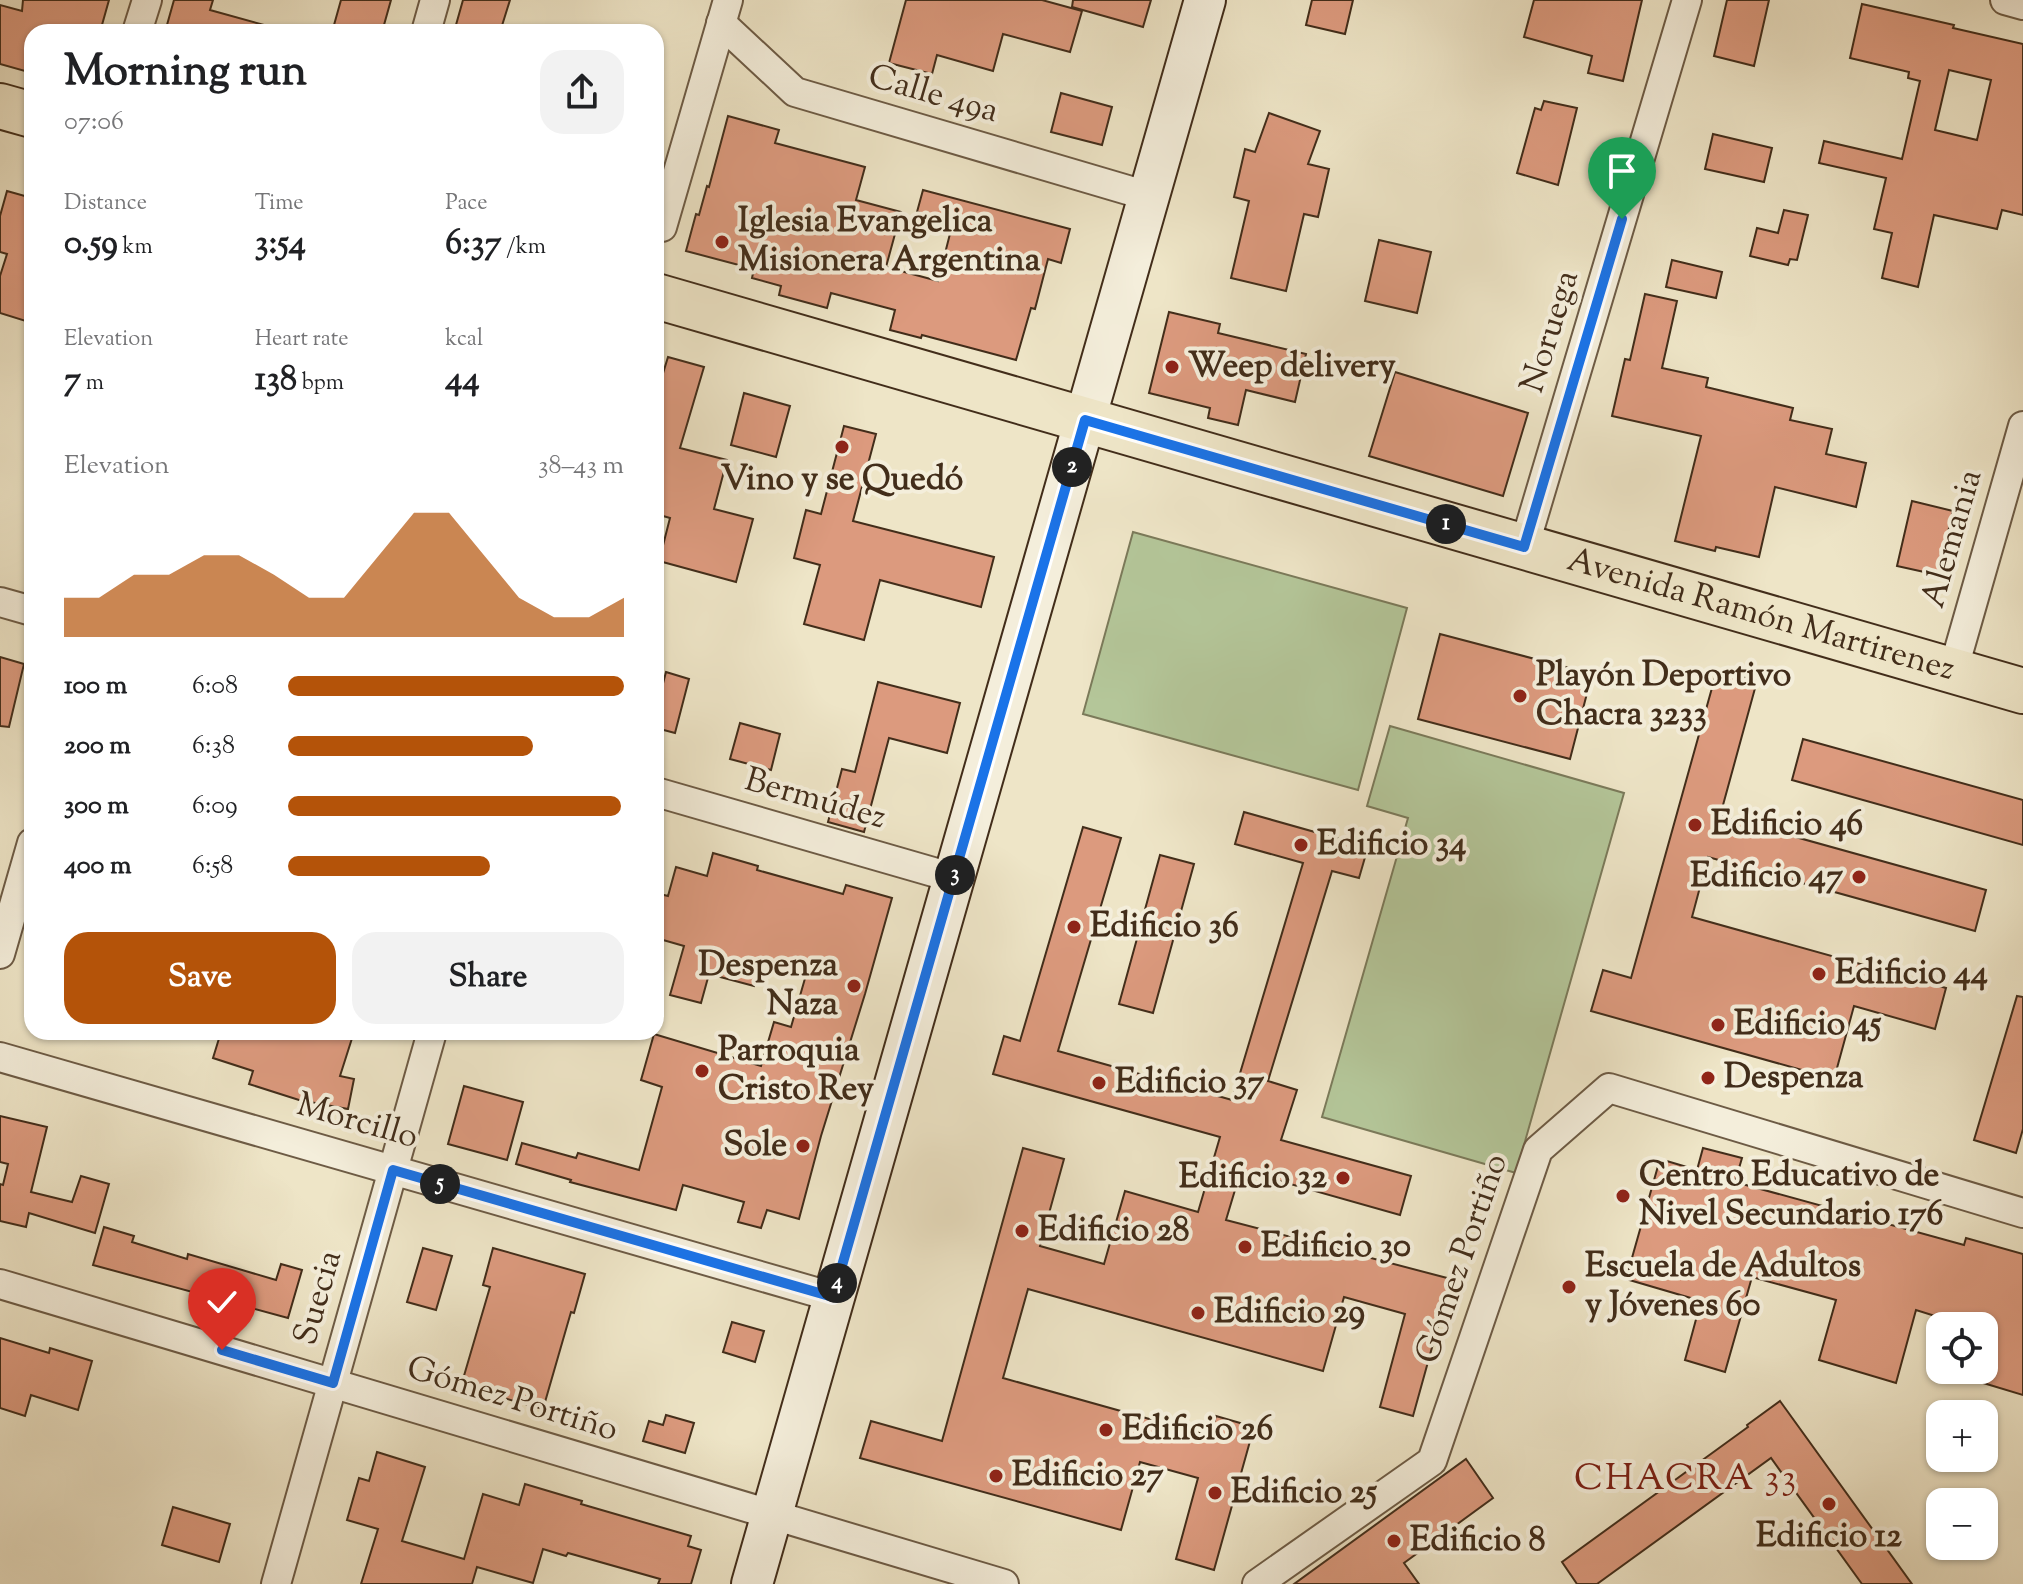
<!DOCTYPE html>
<meta charset="utf-8">
<style>
:root{--surface:#fff;--page:#f2f2f2;--text:#202124;--muted:#757577;--accent:#b45309}
body{margin:0;font-family:"Sorts Mill Goudy",serif;background:var(--page);color:var(--text);height:100vh;display:flex;flex-direction:column;font-size:30px;white-space:nowrap}
*{box-sizing:border-box;margin:0}
p{font-size:26px;color:var(--muted)}
.icon{flex:none;width:44px;height:44px;fill:none;stroke:currentColor;stroke-width:2;stroke-linecap:round;stroke-linejoin:round}
.map{position:relative;flex:1;overflow:hidden}
.sheet{position:absolute;left:24px;top:24px;width:640px;height:1016px;display:flex;flex-direction:column;background:var(--surface);border-radius:24px;box-shadow:0 2px 6px #0004}
.sheet>*{flex:none}
.buttons{position:absolute;left:1926px;top:1312px;display:grid;gap:16px}
.buttons a{display:grid;place-items:center;width:72px;height:72px;border-radius:16px;background:var(--surface);box-shadow:0 2px 6px #0004;font-size:40px}
.pin{position:absolute;display:grid;place-items:center;width:68px;height:68px;color:#fff;margin:-82px -34px;border-radius:50% 50% 50% 0;rotate:-45deg;box-shadow:0 0 8px #0007}
.pin .icon{rotate:45deg}
.km{position:absolute;width:40px;height:40px;margin:-20px;border-radius:50%;background:#222;color:#fff;font-size:22px;line-height:40px;text-align:center}
.round{display:grid;place-items:center;flex:none;width:84px;height:84px;border-radius:24px;background:var(--page)}
.headline{display:flex;align-items:center;justify-content:space-between;height:136px;padding:0 40px}
h1{font-size:44px;font-weight:800;line-height:60px}
.figures{display:grid;grid-template-columns:repeat(3,1fr);gap:12px;height:136px;padding:8px 40px}
.figures div{display:grid;align-content:center}
.figures b{font-size:34px;font-weight:800}
.figures small{font-size:22px;font-weight:400}
.figures p{font-size:22px}
.chart{height:224px;padding:16px 40px}
.chart p{display:flex;justify-content:space-between}
.chart svg{width:100%;height:144px;margin-top:8px;fill:var(--accent);opacity:.7}
.cta{display:flex;gap:16px;margin-top:auto;padding:16px 40px}
.cta a{flex:1;height:92px;border-radius:24px;background:var(--accent);color:#fff;font-size:32px;font-weight:800;line-height:92px;text-align:center}
.cta a+a{background:var(--page);color:var(--text)}
ul{padding:0 40px;list-style:none;font-size:26px}
li{display:grid;grid-template-columns:128px 96px 1fr;align-items:center;height:60px}
li i{height:20px;border-radius:10px;background:var(--accent)}
.map>svg:first-child{display:block}
</style>
<div class="map">
<svg width="2023" height="1584" viewBox="0 0 2023 1584">
<rect width="100%" height="100%" fill="#eee5c7"/>
<filter id="stains"><feTurbulence type="fractalNoise" baseFrequency=".0025" numOctaves="4"/><feColorMatrix values="0 0 0 0 .2 0 0 0 0 .09 0 0 0 0 .02 0 0 0 .5 -.17"/></filter>
<radialGradient id="worn" r=".72"><stop offset=".6" stop-color="#630" stop-opacity="0"/><stop offset="1" stop-color="#630" stop-opacity=".3"/></radialGradient>
<g fill="#b4c699" stroke="#7b7a5a" stroke-width="2">
<polygon points="1133,532 1407,608 1358,790 1083,714"/>
<polygon points="1390,726 1624,793 1516,1173 1322,1117 1408,818 1367,806"/>
</g>
<g fill="#dc9a7e" stroke="#422d1a" stroke-width="2" fill-rule="evenodd">
<polygon points="23,0 109,0 100,32 32,32 32,73 0,64 0,5 22,11"/>
<polygon points="174,0 213,0 210,10 264,25 263,32 165,32"/>
<polygon points="341,0 391,0 382,32 358,32 334,25"/>
<polygon points="463,0 510,0 500,32 454,32"/>
<polygon points="906,0 1042,0 1082,11 1070,52 1003,34 993,71 937,55 932,74 889,63"/>
<polygon points="1073,0 1151,0 1143,27 1072,7"/>
<polygon points="1312,0 1353,0 1345,34 1306,25"/>
<polygon points="1534,0 1642,0 1623,81 1588,73 1592,56 1524,37"/>
<polygon points="1727,0 1769,0 1754,66 1714,56"/>
<path d="M1862,4l92,21 -1,3 70,16v171l-21,-5 -5,19 -63,-14 -16,72 -36,-9 10,-45 -18,-4 12,-51 -67,-15 5,-22 78,18 18,-78 -12,-3 1,-6 -59,-14zM1949,70l42,10 -14,60 -42,-10z"/>
<polygon points="1061,93 1112,107 1102,145 1051,132"/>
<polygon points="1544,101 1577,108 1558,185 1517,173 1535,108 1541,110"/>
<polygon points="1269,113 1320,131 1308,164 1329,169 1318,217 1304,214 1286,291 1231,278 1249,201 1234,197 1245,149 1255,152"/>
<polygon points="728,116 779,130 775,143 865,167 856,200 901,212 886,267 938,281 953,222 917,212 923,190 1070,229 1061,263 1048,259 1035,309 1031,308 1016,360 922,335 921,338 890,330 895,310 831,293 827,308 779,295 781,286 752,278 754,269 686,251 696,214 699,215 707,186 709,187"/>
<polygon points="1713,134 1772,148 1764,182 1705,169"/>
<polygon points="7,191 32,198 32,323 0,313 0,276 7,254 0,252 0,216"/>
<polygon points="1784,210 1808,215 1797,260 1790,259 1788,265 1750,256 1757,228 1778,233"/>
<polygon points="1379,240 1431,252 1417,313 1365,301"/>
<polygon points="1672,260 1722,272 1716,298 1666,287"/>
<polygon points="1645,294 1677,301 1662,368 1708,378 1706,387 1793,408 1790,420 1832,429 1826,454 1866,463 1856,507 1775,487 1759,557 1716,547 1715,551 1675,541 1701,436 1612,416 1625,359 1630,360"/>
<polygon points="1169,312 1220,324 1218,333 1306,354 1295,402 1246,390 1238,425 1208,418 1210,408 1149,393"/>
<polygon points="668,357 704,367 680,448 727,460 714,509 753,519 736,582 659,561 670,518 656,514 656,396"/>
<polygon points="1395,372 1528,413 1503,496 1369,456"/>
<polygon points="744,393 790,406 776,457 731,445"/>
<polygon points="844,426 876,434 853,521 994,557 981,607 880,580 864,640 804,624 820,565 794,558 806,510 821,514"/>
<polygon points="1912,501 1953,511 1938,575 1897,566"/>
<polygon points="1440,634 1592,674 1570,759 1418,719"/>
<polygon points="0,657 24,664 9,727 0,726"/>
<polygon points="1717,670 1757,681 1720,816 1986,890 1975,931 1708,857 1692,917 1946,988 1935,1029 1854,1006 1834,1079 1591,1011 1603,970 1631,978"/>
<polygon points="666,672 689,679 675,733 656,728 656,710"/>
<polygon points="878,682 960,703 947,753 889,738 864,832 828,822 842,769 855,772"/>
<polygon points="740,723 780,734 771,770 730,759"/>
<polygon points="1803,739 2023,800 2023,845 1792,780"/>
<polygon points="1244,812 1368,847 1359,878 1332,871 1268,1081 1297,1090 1281,1140 1411,1176 1400,1215 1241,1170 1226,1220 1451,1279 1413,1416 1380,1407 1405,1314 1344,1297 1323,1371 1028,1289 1003,1378 1210,1436 1216,1416 1254,1427 1214,1570 1176,1559 1198,1478 1140,1462 1121,1530 860,1458 871,1421 942,1441 1023,1148 1064,1159 1040,1246 1104,1264 1125,1191 1198,1212 1220,1137 993,1074 1004,1036 1020,1041 1083,827 1121,838 1058,1051 1232,1100 1303,863 1235,844"/>
<polygon points="713,853 758,866 757,870 843,894 846,885 892,898 865,994 821,1136 799,1219 767,1210 761,1228 738,1222 744,1202 683,1185 676,1210 570,1182 571,1180 516,1164 522,1143 576,1158 578,1153 639,1170 662,1087 641,1080 654,1034 761,1066 774,1022 791,1027 806,975 761,962 754,986 709,974 701,1003 670,995 684,946 656,938 656,893 668,896 676,867 707,876"/>
<polygon points="1160,855 1194,864 1153,1013 1119,1004"/>
<polygon points="2017,996 2023,997 2023,1129 2016,1153 1974,1140"/>
<polygon points="221,1032 354,1032 340,1076 354,1079 348,1109 299,1100 249,1084 253,1071 213,1058"/>
<polygon points="464,1086 523,1102 507,1160 448,1144"/>
<polygon points="0,1116 47,1127 31,1192 72,1202 81,1176 109,1184 95,1233 29,1213 26,1227 0,1221 0,1184 3,1185 8,1164 0,1162"/>
<polygon points="1703,1148 1742,1158 1735,1182 1964,1245 1966,1238 2023,1254 2023,1395 1980,1382 1994,1335 1984,1332 1984,1326 1967,1326 1916,1310 1896,1383 1819,1360 1836,1300 1752,1277 1725,1372 1685,1360 1701,1301 1626,1279 1660,1159 1697,1170"/>
<polygon points="104,1227 134,1236 132,1242 187,1259 188,1254 276,1280 281,1264 302,1270 288,1318 93,1265"/>
<polygon points="423,1248 452,1256 436,1310 407,1302"/>
<polygon points="493,1248 585,1274 574,1313 571,1312 543,1409 461,1386 490,1287 483,1285"/>
<polygon points="732,1322 764,1331 755,1362 723,1352"/>
<polygon points="0,1338 49,1353 50,1348 92,1361 78,1410 31,1395 25,1416 0,1408"/>
<polygon points="1780,1401 1912,1584 1862,1584 1771,1458 1597,1584 1577,1584 1562,1562 1748,1427 1747,1425"/>
<polygon points="666,1415 694,1423 685,1453 643,1441 649,1421 663,1425"/>
<polygon points="377,1452 425,1467 402,1541 464,1559 483,1494 519,1505 525,1484 582,1501 581,1504 691,1536 688,1546 701,1550 691,1584 658,1584 660,1579 568,1553 566,1556 543,1549 533,1583 477,1567 472,1584 361,1584 378,1529 347,1520 359,1478 369,1481"/>
<polygon points="1466,1459 1493,1498 1404,1563 1419,1584 1294,1584"/>
<polygon points="173,1507 230,1524 219,1562 162,1545"/>
</g>
<g fill="none" stroke-linecap="round" stroke-linejoin="round">
<defs>
<g id="street">
<polyline points="2005,0 2023,5"/>
<polyline points="721,23 795,92 1148,196"/>
<polyline points="137,32 147,0"/>
<polyline points="426,32 435,0"/>
<polyline points="662,227 728,0"/>
<polyline points="1524,547 1687,0"/>
<polyline points="0,602 32,611"/>
<polyline points="1953,671 2023,426"/>
<polyline points="656,792 954,878"/>
<polyline points="0,954 32,843"/>
<polyline points="0,1057 833,1297"/>
<polyline points="0,1284 1004,1584"/>
<polyline points="276,1584 432,1032"/>
<polyline points="1257,1584 1432,1461 1538,1150 1609,1088 2023,1213"/>
</g>
<polyline id="secondary" points="752,1584 1205,0"/>
<g id="primary">
<polyline points="0,106 32,115"/>
<path id="s1" d="M656,296l1367,395"/>
</g>
</defs>
<use href="#street" stroke="#6d5b45" stroke-width="32"/>
<use href="#secondary" stroke="#422d1a" stroke-width="44"/>
<use href="#primary" stroke="#422d1a" stroke-width="48"/>
<use href="#street" stroke="#f4eedb" stroke-width="28"/>
<use href="#secondary" stroke="#f4eedb" stroke-width="40"/>
<use href="#primary" stroke="#eee5c7" stroke-width="44"/>
</g>
<g fill="none" stroke-linecap="round" stroke-linejoin="round">
<defs>
<polyline id="route" points="222,1350 333,1383 393,1170 833,1297 1085,420 1524,547 1622,219"/>
</defs>
<use href="#route" stroke="#fff" stroke-width="16"/>
<use href="#route" stroke="#1a73e8" stroke-width="10"/>
</g>
<g fill="#8f2418" stroke="#f4eedb" stroke-width="3">
<circle cx="722" cy="242" r="8"/>
<circle cx="1172" cy="367" r="8"/>
<circle cx="842" cy="447" r="8"/>
<circle cx="1520" cy="696" r="8"/>
<circle cx="1695" cy="825" r="8"/>
<circle cx="1301" cy="845" r="8"/>
<circle cx="1859" cy="877" r="8"/>
<circle cx="1074" cy="927" r="8"/>
<circle cx="1819" cy="974" r="8"/>
<circle cx="854" cy="986" r="8"/>
<circle cx="1718" cy="1025" r="8"/>
<circle cx="702" cy="1071" r="8"/>
<circle cx="1708" cy="1078" r="8"/>
<circle cx="1099" cy="1083" r="8"/>
<circle cx="803" cy="1146" r="8"/>
<circle cx="1343" cy="1178" r="8"/>
<circle cx="1623" cy="1196" r="8"/>
<circle cx="1022" cy="1231" r="8"/>
<circle cx="1245" cy="1247" r="8"/>
<circle cx="1569" cy="1287" r="8"/>
<circle cx="1198" cy="1313" r="8"/>
<circle cx="1106" cy="1430" r="8"/>
<circle cx="996" cy="1476" r="8"/>
<circle cx="1215" cy="1493" r="8"/>
<circle cx="1829" cy="1504" r="8"/>
<circle cx="1394" cy="1541" r="8"/>
</g>
<g text-anchor="middle" dominant-baseline="central" stroke-width="8" stroke-linejoin="round" paint-order="stroke">
<g font-size="34" fill="#422d1a" stroke="#f4eedb">
<text transform="translate(933 95) rotate(16)">Calle 49a</text>
<text transform="translate(1551 332) rotate(-73)">Noruega</text>
<text transform="translate(1953 539) rotate(-74)">Alemania</text>
<text stroke="none"><textPath href="#s1" startOffset="1150">Avenida Ramón Martirenez</textPath></text>
<text transform="translate(815 800) rotate(16)">Bermúdez</text>
<text transform="translate(357 1122) rotate(16)">Morcillo</text>
<text transform="translate(1463 1259) rotate(-71)">Gómez Portiño</text>
<text transform="translate(319 1298) rotate(-74)">Suecia</text>
<text transform="translate(512 1400) rotate(17)">Gómez Portiño</text>
</g>
<g font-size="34" font-weight="bold" fill="#422d1a" stroke="#f4eedb" text-anchor="start">
<text x="738" y="222">Iglesia Evangelica<tspan x="738" dy="39">Misionera Argentina</tspan></text>
<text x="1188" y="367">Weep delivery</text>
<text x="842" y="480" text-anchor="middle">Vino y se Quedó</text>
<text x="1536" y="676">Playón Deportivo<tspan x="1536" dy="39">Chacra 3233</tspan></text>
<text x="1711" y="825">Edificio 46</text>
<text x="1317" y="845">Edificio 34</text>
<text x="1843" y="877" text-anchor="end">Edificio 47</text>
<text x="1090" y="927">Edificio 36</text>
<text x="838" y="966" text-anchor="end">Despenza<tspan x="838" dy="39">Naza</tspan></text>
<text x="1835" y="974">Edificio 44</text>
<text x="1734" y="1025">Edificio 45</text>
<text x="718" y="1051">Parroquia<tspan x="718" dy="39">Cristo Rey</tspan></text>
<text x="1724" y="1078">Despenza</text>
<text x="1115" y="1083">Edificio 37</text>
<text x="787" y="1146" text-anchor="end">Sole</text>
<text x="1639" y="1176">Centro Educativo de<tspan x="1639" dy="39">Nivel Secundario 176</tspan></text>
<text x="1327" y="1178" text-anchor="end">Edificio 32</text>
<text x="1038" y="1231">Edificio 28</text>
<text x="1261" y="1247">Edificio 30</text>
<text x="1585" y="1267">Escuela de Adultos<tspan x="1585" dy="39">y Jóvenes 60</tspan></text>
<text x="1214" y="1313">Edificio 29</text>
<text x="1122" y="1430">Edificio 26</text>
<text x="1012" y="1476">Edificio 27</text>
<text x="1231" y="1493">Edificio 25</text>
<text x="1829" y="1537" text-anchor="middle">Edificio 12</text>
<text x="1410" y="1541">Edificio 8</text>
</g>
<g font-size="36" letter-spacing="2" fill="#7a1f14" stroke="#f4eedb">
<text x="1686" y="1480">CHACRA 33</text>
</g>
</g>
<rect width="100%" height="100%" filter="url(#stains)"/>
<rect width="100%" height="100%" fill="url(#worn)"/>
</svg>
<div class="buttons">
<a><svg class="icon" aria-label="locate" viewBox="0 0 24 24"><circle cx="12" cy="12" r="6"/><path d="M12 2v4M12 18v4M2 12h4M18 12h4"/></svg></a>
<a>+</a>
<a>−</a>
</div>
<div class="pin" style="left:1622px;top:219px;background:#1e9e55"><svg class="icon" aria-label="arrive" viewBox="0 0 24 24"><path d="M6 21V4h12l-3 4 3 4H6"/></svg></div>
<div class="pin" style="left:222px;top:1350px;background:#d93025"><svg class="icon" aria-label="check" viewBox="0 0 24 24"><path d="M5 12l5 5 9-10"/></svg></div>
<b class="km" style="left:1446px;top:524px">1</b>
<b class="km" style="left:1072px;top:467px">2</b>
<b class="km" style="left:955px;top:875px">3</b>
<b class="km" style="left:837px;top:1283px">4</b>
<b class="km" style="left:440px;top:1184px">5</b>
<section class="sheet">
<div class="headline"><div><h1>Morning run</h1><p>07:06</p></div><a class="round"><svg class="icon" aria-label="share" viewBox="0 0 24 24"><path d="M12 15V3M7 8l5-5 5 5M5 13v7h14v-7"/></svg></a></div>
<div class="figures">
<div><p>Distance</p><b>0.59<small> km</small></b></div>
<div><p>Time</p><b>3:54</b></div>
<div><p>Pace</p><b>6:37<small> /km</small></b></div>
</div>
<div class="figures">
<div><p>Elevation</p><b>7<small> m</small></b></div>
<div><p>Heart rate</p><b>138<small> bpm</small></b></div>
<div><p>kcal</p><b>44</b></div>
</div>
<div class="chart"><p><span>Elevation</span>38–43 m</p>
<svg viewBox="0 0 160 44" preserveAspectRatio="none"><path d="M0 44V32L10 32L20 25L30 25L40 19L50 19L60 25L70 32L80 32L90 19L100 6L110 6L120 19L130 32L140 38L150 38L160 32V44z"/></svg>
</div>
<ul>
<li><b>100 m</b>6:08<i style="width:100%"></i></li>
<li><b>200 m</b>6:38<i style="width:73%"></i></li>
<li><b>300 m</b>6:09<i style="width:99%"></i></li>
<li><b>400 m</b>6:58<i style="width:60%"></i></li>
</ul>
<div class="cta"><a>Save</a><a>Share</a></div>
</section>
</div>
